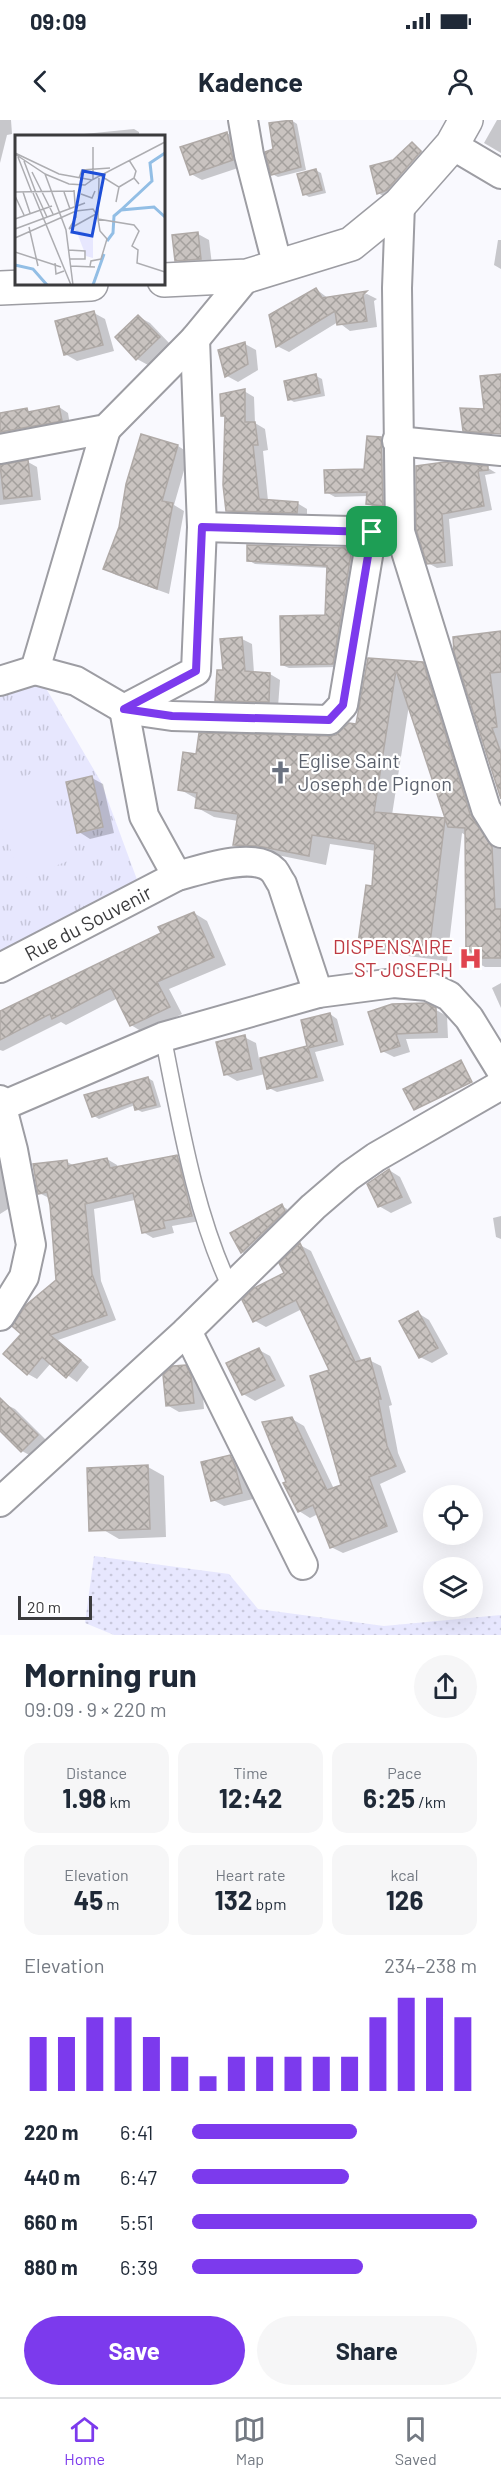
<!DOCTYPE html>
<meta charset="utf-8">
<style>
:root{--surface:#fff;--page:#f6f6f7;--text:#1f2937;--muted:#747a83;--line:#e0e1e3;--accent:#7c3aed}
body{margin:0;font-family:Barlow,sans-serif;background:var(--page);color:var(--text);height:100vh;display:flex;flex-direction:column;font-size:22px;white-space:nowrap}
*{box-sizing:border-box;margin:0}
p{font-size:20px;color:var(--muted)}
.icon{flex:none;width:33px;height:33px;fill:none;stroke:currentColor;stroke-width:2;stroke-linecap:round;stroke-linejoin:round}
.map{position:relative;height:1515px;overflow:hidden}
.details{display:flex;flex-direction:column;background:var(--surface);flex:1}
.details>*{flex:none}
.tools{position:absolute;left:423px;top:1365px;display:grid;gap:12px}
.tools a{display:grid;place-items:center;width:60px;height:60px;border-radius:50%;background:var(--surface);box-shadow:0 6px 24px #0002;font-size:30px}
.scale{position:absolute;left:18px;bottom:15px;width:74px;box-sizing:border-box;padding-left:6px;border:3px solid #3b3b3d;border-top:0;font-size:16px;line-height:21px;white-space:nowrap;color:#3b3b3d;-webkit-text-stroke:4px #fff;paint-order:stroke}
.pin{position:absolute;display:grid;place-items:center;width:51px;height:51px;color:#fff;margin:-26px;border-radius:12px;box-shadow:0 3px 9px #0006}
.round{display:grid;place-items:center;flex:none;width:63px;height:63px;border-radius:32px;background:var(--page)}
.headline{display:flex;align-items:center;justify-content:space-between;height:102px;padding:0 24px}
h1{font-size:33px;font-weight:700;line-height:45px}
.figures{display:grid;grid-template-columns:repeat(3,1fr);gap:9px;height:102px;padding:6px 24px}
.figures div{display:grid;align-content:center;border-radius:15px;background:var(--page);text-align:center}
.figures b{font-size:26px;font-weight:700}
.figures small{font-size:16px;font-weight:400}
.figures p{font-size:16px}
.chart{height:168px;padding:12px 24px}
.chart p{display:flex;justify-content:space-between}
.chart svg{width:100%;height:108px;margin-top:6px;stroke:var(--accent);stroke-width:6}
.cta{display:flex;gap:12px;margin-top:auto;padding:12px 24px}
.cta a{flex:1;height:69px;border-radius:36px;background:var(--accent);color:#fff;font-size:24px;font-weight:700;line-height:69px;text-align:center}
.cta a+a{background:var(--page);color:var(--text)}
ul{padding:0 24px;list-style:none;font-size:20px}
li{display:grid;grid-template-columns:96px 72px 1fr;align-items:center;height:45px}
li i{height:15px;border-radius:8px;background:var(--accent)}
.status{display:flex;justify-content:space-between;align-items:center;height:42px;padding:0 30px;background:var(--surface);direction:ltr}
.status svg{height:16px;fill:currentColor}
header{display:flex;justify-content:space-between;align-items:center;height:78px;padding:0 24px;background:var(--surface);font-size:27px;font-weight:700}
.tabs{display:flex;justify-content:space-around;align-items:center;height:84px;border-top:2px solid var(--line);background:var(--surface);font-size:16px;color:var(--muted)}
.tabs a{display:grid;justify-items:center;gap:3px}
.tabs .on{color:var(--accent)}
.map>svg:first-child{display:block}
</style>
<div class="status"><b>09:09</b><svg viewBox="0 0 49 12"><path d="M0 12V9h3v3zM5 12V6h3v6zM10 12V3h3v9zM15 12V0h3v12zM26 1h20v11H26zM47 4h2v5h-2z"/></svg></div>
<header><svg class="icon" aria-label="back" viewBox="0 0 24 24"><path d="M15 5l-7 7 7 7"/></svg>Kadence<svg class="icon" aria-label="person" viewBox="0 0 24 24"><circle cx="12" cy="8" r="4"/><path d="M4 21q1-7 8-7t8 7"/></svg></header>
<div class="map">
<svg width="501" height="1515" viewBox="0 0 501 1515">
<defs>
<pattern id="grass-dots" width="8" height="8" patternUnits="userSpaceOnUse" patternTransform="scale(1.5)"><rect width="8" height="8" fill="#e7e7fe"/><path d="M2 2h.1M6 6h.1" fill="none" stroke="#c7c7db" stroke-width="1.8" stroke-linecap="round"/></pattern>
<pattern id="park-tufts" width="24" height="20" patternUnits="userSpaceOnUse" patternTransform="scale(1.5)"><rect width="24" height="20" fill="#e7e7fe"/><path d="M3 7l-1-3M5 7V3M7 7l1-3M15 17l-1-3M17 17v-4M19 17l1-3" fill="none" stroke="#c7c7db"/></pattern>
<pattern id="building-cross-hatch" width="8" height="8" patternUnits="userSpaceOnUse" patternTransform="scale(1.5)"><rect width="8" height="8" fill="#c9c3c0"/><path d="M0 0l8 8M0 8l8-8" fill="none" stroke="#a4a09d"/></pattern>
</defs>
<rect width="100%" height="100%" fill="#f9f9fe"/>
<polygon fill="url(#grass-dots)" points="94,1436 229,1454 258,1489 384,1506 501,1495 501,1515 114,1515 85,1503"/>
<polygon fill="url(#park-tufts)" points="40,558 101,662 139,765 0,834 0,572"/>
<polygon fill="#e7e7fe" points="43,649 78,737 22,759 0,703 0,666"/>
<g fill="#0003" fill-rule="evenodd">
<polygon points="0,0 11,0 12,14 7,15 0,43"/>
<polygon points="291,0 297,4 306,50 278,57 272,54 275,30"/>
<polygon points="497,0 501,0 501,33 484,23"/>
<polygon points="134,9 139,12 139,16 74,15"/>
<polygon points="227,13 238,20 244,46 202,60 191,54"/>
<polygon points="412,24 430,37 387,78 378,73 394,42"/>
<polygon points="315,50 321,53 326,73 309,77 304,74"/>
<polygon points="198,114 209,120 212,145 188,146 176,140"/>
<polygon points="498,120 501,120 501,149 494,145"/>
<polygon points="316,169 329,179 367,174 377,179 374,181 377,207 350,211 338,202 289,232 277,226"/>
<polygon points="94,193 105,199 114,231 77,241 65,234"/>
<polygon points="139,197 150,203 170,224 148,245 137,239"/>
<polygon points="245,224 256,230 258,250 238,262 227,256"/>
<polygon points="501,255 501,311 492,313 492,315 470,313 465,310 486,290"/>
<polygon points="316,256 322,259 325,276 294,282 289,279"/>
<polygon points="244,271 254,277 255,303 265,309 268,330 263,331 268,381 297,383 307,389 307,398 238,396 228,390 227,297 222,295"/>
<polygon points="59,287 68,293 70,305 0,321 0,294 27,290 32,293"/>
<polygon points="142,316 178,326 189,333 174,385 184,391 169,474 116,455 105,449 120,408"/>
<polygon points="381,319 389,324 391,389 376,388 367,383 368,376 335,377 326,372 366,350"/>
<polygon points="28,342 37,347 41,380 0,385 0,346"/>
<polygon points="417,347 488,348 496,353 485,355 492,390 449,399 453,446 437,448 428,443"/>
<polygon points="351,429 358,433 340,547 289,548 282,545 326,497 328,448 255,444 248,440"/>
<polygon points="501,512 501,677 456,531"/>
<polygon points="242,519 252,524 254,553 270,554 280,560 278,587 226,585 217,580 224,552"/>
<path d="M369,539l54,4 17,11 61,171v122h-16l-18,-10v-121l-5,-3 -15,128 -70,-9 -17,-10 13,-54 3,-37 -46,-7 -4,21 -49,-10 -25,-1 -17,-10 3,-23 -24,-4 -18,-10 1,-8 -18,-10 18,-33 138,-19 23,-11zM409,585l38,114 -55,-4z"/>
<polygon points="92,658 103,664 114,713 90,719 79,712"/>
<polygon points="194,793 207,801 226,845 169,869 182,894 144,913 131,905 118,878 66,905 61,902 3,931 0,930 0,893 163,813"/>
<polygon points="501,863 501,888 492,868"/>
<polygon points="436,890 447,896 448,918 406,919 410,932 394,937 382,931 370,893"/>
<polygon points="330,894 337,899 344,925 315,932 324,961 277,972 269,968 265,954 237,961 225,954 244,917 256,923 259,939 309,927"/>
<polygon points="148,958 153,961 161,987 142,992 136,989 135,985 99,999 94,996"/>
<polygon points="177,1037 187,1042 200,1101 172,1106 174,1113 153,1118 143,1112 135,1080 94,1089 101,1161 116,1200 58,1220 89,1247 77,1262 51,1243 37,1259 28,1254 58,1161 49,1078 39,1073 67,1042 75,1046 107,1039 117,1045 118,1048"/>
<polygon points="0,1042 10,1048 18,1087 8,1089 0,1094"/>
<polygon points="389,1050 400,1057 412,1083 391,1093 379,1086"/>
<polygon points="282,1086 287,1089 290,1095 248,1135 242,1132 232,1114"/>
<polygon points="501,1096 501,1119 496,1117 493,1098"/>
<polygon points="300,1125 311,1131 362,1242 369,1240 381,1246 392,1285 389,1286 398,1333 406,1352 380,1364 398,1412 343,1433 331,1427 318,1394 310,1398 299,1391 288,1362 292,1299 304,1306 334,1369 343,1366 331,1251 302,1189 266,1207 255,1201 286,1153"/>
<polygon points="418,1193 429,1200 448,1234 432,1243 420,1237"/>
<polygon points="259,1230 270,1236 285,1266 255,1281 243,1274"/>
<polygon points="185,1247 197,1253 202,1263 204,1289 179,1292 167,1285"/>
<polygon points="3,1283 15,1289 48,1322 33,1337 22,1331 0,1309 0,1286"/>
<polygon points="230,1337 241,1343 253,1379 224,1386 213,1380"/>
<polygon points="148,1347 164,1356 166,1417 119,1419 102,1409"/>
<polygon points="434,1467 434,1485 425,1474"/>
<polygon points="435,1486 450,1486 443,1493"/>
</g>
<g fill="url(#building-cross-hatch)" stroke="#b0aaa7" stroke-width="1.5" fill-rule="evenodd">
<polygon points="292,0 301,47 271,55 265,32 273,29 269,3"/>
<polygon points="227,12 233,40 190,55 180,27"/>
<polygon points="412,22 421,31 387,70 377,74 370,46 393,40"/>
<polygon points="316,49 322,70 303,75 297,54"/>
<polygon points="198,112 201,139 175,141 172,115"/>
<polygon points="316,168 322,178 367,171 363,175 367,201 337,205 335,191 276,227 269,195"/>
<polygon points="94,191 103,225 64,235 55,201"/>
<polygon points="138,195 160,217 136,240 115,217"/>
<polygon points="245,222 248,244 225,257 218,230"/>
<polygon points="316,254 320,273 288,280 284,261"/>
<polygon points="501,254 501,314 463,311 460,288 484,289 480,256"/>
<polygon points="245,269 245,302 255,302 258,325 253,325 259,379 298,382 297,393 226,391 223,365 225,296 221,296 220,274"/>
<polygon points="59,286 62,301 0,312 0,293 27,288 28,292"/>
<polygon points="141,314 178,325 162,381 173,383 157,469 103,449 119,407 126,364"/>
<polygon points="367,316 381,317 383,386 366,384 367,372 325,373 324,350 364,349"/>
<polygon points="28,340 32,376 4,379 0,345"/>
<polygon points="445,342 488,346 488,350 478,351 484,386 442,394 445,442 427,444 416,409 416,346"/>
<polygon points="247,425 352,428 333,544 281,545 280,496 325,495 327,446 247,441"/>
<polygon points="501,511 501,552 490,553 497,607 492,608 501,633 501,679 454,532 453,517"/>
<polygon points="242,517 245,551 270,553 269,582 215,581 217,550 223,550 220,519"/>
<path d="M368,538l55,4 47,152 22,33 3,62h6v49h-35l-1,-130 -17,-1 -3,-8 -16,133 -71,-9 8,-58 6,1 3,-42 -63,-9 -3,21 -51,-10 -25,-1 5,-31 -43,-6 2,-15 -19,-3 5,-38 13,2 3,-21 130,3 7,-1 13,-12 7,1zM396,550l49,148 -71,-6z"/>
<polygon points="92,656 103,707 77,713 66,662"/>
<polygon points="194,792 214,837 157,862 170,887 130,906 111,868 52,899 50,894 0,920 0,891 161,813 158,807"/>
<polygon points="426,883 436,888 437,912 396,914 400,926 381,932 368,892 392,884"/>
<polygon points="330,893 337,921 308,928 317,957 267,969 260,938 307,926 301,900"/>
<polygon points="245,915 252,949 224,955 216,922"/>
<polygon points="461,940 472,962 414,990 403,969"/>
<polygon points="148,957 156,985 135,990 133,982 92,997 84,975"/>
<polygon points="177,1035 192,1096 163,1101 165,1108 142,1113 133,1073 85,1084 92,1154 107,1195 50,1215 81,1240 66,1258 42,1237 27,1255 3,1234 21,1214 12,1206 26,1185 56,1160 50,1085 47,1072 38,1074 33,1044 67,1040 68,1046 107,1038 110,1048"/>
<polygon points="389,1049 402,1077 378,1087 367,1064"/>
<polygon points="282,1084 285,1091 241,1133 230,1113"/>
<polygon points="300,1123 355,1242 370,1238 381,1279 378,1279 387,1326 396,1346 369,1357 387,1406 330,1428 313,1385 298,1392 283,1363 286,1362 262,1302 292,1297 327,1370 341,1365 310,1256 329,1250 296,1180 253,1202 242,1180 254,1168 284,1153 279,1143"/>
<polygon points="418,1191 438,1228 419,1238 399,1201"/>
<polygon points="259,1228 275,1260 242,1275 226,1243"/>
<polygon points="186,1245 191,1256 194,1283 166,1286 163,1255 173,1246"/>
<polygon points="0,1278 38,1315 21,1332 0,1311"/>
<polygon points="230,1335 235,1346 242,1373 211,1381 201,1342"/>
<polygon points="148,1345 150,1409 89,1411 87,1348"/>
</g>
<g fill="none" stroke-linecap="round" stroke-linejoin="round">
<defs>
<path id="service" d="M163,917c17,84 31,174 68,252"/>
<g id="minor">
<polyline points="243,0 249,35 278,147"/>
<polyline points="452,25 501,54"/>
<polyline points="400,84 397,168 400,412 486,689 501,713"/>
<polyline points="397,321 501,331"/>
<polyline points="0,329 106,309 195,219 247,156"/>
<polyline points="202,407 389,412"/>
<polyline points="35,550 76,561 124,589 172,596 329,600 343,585 372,412"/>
<polyline points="0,561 35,550 106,309"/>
<polyline points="124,589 196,551 202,407 195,219"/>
<path d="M124,589l20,107 33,60c24,-6 78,-26 97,-5 3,4 5,9 8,13l36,109"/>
<path id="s1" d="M0,848l177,-92"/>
<polyline points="0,980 13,1030 31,1125 24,1157 0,1196"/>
<polyline points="0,987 163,917 318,873 394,863 428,866 449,876 469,898 501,950"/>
<polyline points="187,1211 303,1445"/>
<polyline points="0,1382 187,1211 313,1087 349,1056 376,1037 501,965"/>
</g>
<g id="tertiary">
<polyline points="164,160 247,156 351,124 400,84 452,25 466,0"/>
<polyline points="0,168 91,164"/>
</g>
</defs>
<use href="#service" stroke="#9d9da3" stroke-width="18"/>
<use href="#minor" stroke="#9d9da3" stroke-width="32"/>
<use href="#tertiary" stroke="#9d9da3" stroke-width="36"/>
<use href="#service" stroke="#fff" stroke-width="15"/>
<use href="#minor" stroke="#fff" stroke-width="28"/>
<use href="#tertiary" stroke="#fff" stroke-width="33"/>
</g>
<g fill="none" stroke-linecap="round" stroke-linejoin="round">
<defs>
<polygon id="route" points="202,407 372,412 343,585 329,600 172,596 124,589 196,551"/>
</defs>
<use href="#route" stroke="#fff" stroke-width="12"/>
<use href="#route" stroke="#7c3aed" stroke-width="8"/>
</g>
<defs>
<symbol id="church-bare" viewBox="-9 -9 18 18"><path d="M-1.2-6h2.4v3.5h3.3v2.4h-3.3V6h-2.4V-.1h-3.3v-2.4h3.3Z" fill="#6b7280" stroke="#fff" stroke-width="2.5" paint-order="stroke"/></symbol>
<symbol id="hospital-bare" viewBox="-9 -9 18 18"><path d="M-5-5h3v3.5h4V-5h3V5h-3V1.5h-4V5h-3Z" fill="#e0444e" stroke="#fff" stroke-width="2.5" paint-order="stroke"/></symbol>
</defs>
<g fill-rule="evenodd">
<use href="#church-bare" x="264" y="636" width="33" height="33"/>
<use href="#hospital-bare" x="454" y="822" width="33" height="33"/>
</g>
<g text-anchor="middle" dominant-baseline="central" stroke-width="4.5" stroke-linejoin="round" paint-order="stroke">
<g font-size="20" fill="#5b616d" stroke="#fff" text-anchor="start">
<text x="298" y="640">Eglise Saint<tspan x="298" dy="23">Joseph de Pignon</tspan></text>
</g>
<g font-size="20" fill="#3b3b3d" stroke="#fff">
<text stroke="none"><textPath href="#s1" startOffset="99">Rue du Souvenir</textPath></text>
</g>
<g font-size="20" fill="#be3a42" stroke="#fff" text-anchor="end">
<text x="453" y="826">DISPENSAIRE<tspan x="453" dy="23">ST JOSEPH</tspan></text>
</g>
</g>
<g transform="translate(15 15)">
<rect width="150" height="150" fill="#f9f9fe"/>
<path d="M61,95l17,5v23l-7,-2z" fill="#e7e7fe"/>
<path fill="none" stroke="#92bee5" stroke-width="3" d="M106,75l31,-29 -2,-18 15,-10M92,106l6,-8 1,-17 7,-6 33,-3 11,10M0,130l18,4 14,16M78,150l11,-31"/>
<path fill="none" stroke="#adadb1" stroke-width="1.5" d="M78,12v32M0,18l44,21 33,6 73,-38M0,19l30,20 21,56 7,55M3,22l14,36M114,25l7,11 -2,7M9,26l12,32M17,37l21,42M30,39l24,10 16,1 7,-5M86,41l18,11 -3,15M64,43l3,-8 28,-2M84,43l-1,41 36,6 5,6 -7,15 6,4 -1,13 28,9M104,52l15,-9 5,6M0,57l59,-1M8,57l7,21M49,57l6,17M18,58l38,92M21,58l11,24M66,59l11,4 3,-7M0,61l9,19M0,84l37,-13M14,92l9,39M0,94l70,-26M54,94l7,-12 -2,-27M54,94l27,-15M0,103l61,-27 17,-2 4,6M53,115l17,1v8h-16M0,117l46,15M40,128l1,11 8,-3M55,131l25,1M75,131l1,-5 10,-2 6,-20 -7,-8 -2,-12"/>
<path fill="#1d4ed8" fill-opacity="0.15" stroke="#1d4ed8" stroke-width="3" d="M68,36l21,4 -12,61 -20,-4z"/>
<rect width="150" height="150" fill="none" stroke="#3b3b3d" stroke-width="3"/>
</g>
</svg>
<div class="tools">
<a><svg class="icon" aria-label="locate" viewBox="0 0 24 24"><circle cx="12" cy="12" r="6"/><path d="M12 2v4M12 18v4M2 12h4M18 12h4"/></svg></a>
<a><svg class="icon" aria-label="layers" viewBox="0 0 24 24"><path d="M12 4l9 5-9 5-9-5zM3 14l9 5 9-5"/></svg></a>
</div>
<div class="scale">20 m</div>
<div class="pin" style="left:372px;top:412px;background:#1e9e55"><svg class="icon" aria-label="arrive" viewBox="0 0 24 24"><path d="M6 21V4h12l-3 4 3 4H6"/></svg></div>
</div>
<section class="details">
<div class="headline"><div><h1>Morning run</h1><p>09:09 · 9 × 220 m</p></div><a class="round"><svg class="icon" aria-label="share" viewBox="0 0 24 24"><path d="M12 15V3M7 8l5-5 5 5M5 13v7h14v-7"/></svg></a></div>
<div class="figures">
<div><p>Distance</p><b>1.98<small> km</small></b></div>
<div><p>Time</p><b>12:42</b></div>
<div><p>Pace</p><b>6:25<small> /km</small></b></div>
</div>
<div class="figures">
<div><p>Elevation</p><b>45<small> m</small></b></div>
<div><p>Heart rate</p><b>132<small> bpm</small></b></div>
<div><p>kcal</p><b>126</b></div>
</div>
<div class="chart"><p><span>Elevation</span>234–238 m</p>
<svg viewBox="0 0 160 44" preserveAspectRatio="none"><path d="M5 44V22M15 44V22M25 44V14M35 44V14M45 44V22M55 44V30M65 44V38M75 44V30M85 44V30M95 44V30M105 44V30M115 44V30M125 44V14M135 44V6M145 44V6M155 44V14"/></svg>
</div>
<ul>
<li><b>220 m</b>6:41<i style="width:58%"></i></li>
<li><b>440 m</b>6:47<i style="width:55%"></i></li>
<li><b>660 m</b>5:51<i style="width:100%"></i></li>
<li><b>880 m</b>6:39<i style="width:60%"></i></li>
</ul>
<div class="cta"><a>Save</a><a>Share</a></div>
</section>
<nav class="tabs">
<a class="on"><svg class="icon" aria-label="home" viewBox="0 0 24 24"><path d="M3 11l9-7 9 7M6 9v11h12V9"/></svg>Home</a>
<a><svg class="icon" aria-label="map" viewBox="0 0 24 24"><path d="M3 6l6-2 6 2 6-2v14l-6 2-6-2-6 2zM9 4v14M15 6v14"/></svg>Map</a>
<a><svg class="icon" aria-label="saved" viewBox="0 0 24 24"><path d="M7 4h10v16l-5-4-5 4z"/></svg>Saved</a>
</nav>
